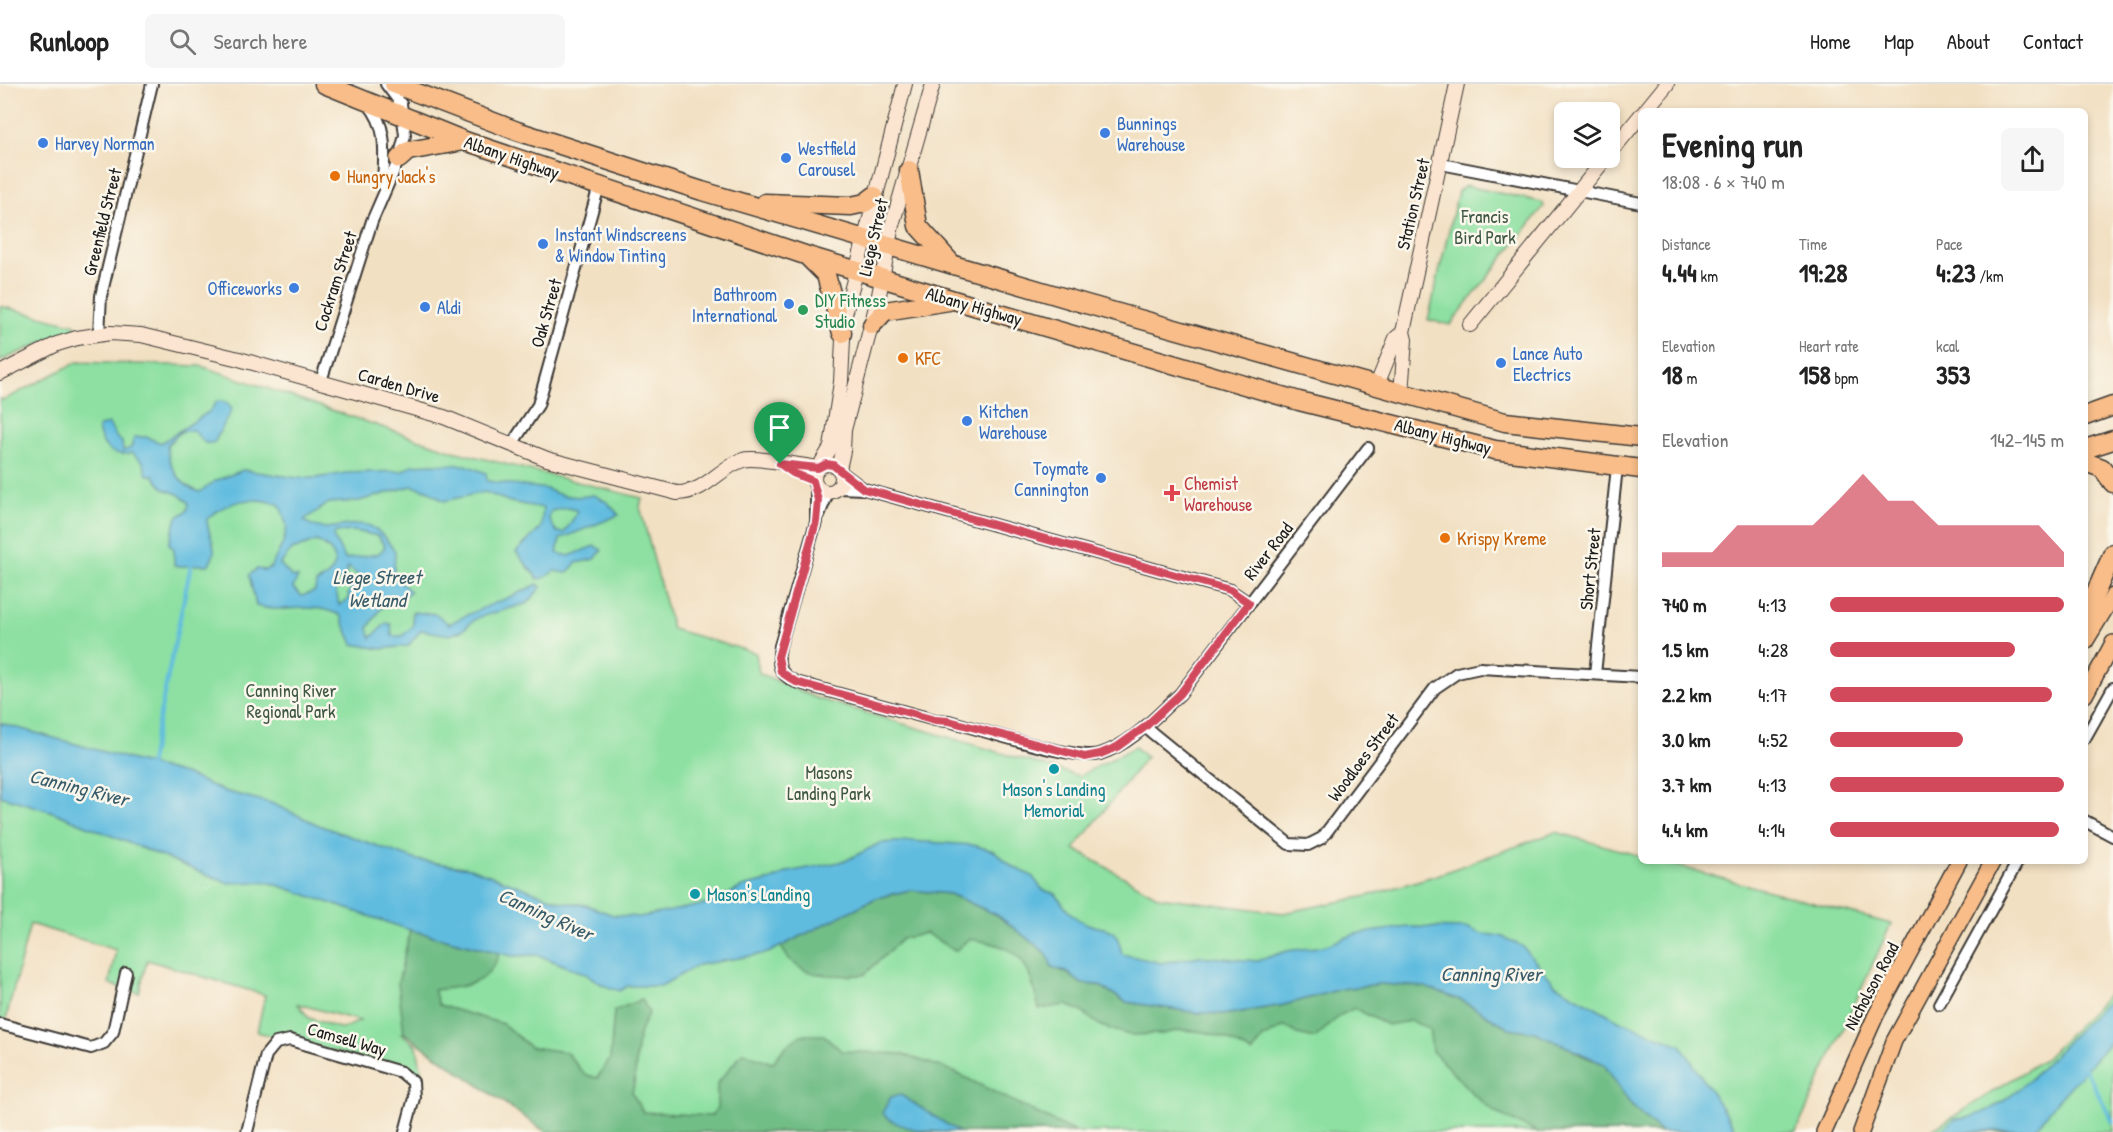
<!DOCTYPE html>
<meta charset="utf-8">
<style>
:root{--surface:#fff;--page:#f6f6f6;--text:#222;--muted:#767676;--line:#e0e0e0;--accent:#d1495b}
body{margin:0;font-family:"Patrick Hand",sans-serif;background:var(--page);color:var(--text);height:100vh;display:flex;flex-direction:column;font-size:22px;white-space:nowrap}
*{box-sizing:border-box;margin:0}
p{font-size:20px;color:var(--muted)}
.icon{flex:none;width:33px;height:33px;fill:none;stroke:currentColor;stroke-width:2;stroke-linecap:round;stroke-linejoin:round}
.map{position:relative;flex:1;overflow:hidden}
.drawer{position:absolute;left:1638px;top:24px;width:450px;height:756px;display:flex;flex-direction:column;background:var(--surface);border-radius:9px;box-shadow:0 3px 9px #0003}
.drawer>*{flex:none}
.tools{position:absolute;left:1554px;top:18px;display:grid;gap:12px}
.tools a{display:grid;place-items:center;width:66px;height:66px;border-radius:9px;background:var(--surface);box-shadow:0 3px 9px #0003;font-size:30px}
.pin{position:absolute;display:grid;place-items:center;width:51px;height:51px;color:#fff;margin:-62px -26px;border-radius:50% 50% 50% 0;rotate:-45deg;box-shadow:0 0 6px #0007}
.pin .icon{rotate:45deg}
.round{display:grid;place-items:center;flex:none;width:63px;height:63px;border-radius:9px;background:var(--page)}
.summary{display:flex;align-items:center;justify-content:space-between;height:102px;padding:0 24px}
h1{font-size:33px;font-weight:800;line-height:45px}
.stats{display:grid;grid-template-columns:repeat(3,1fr);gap:9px;height:102px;padding:6px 24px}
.stats div{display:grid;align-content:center}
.stats b{font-size:26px;font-weight:800}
.stats small{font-size:16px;font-weight:400}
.stats p{font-size:16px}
.chart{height:168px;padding:12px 24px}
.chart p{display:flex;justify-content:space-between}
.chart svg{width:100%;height:108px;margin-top:6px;fill:var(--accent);opacity:.7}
ul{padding:0 24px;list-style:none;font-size:20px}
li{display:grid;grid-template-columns:96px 72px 1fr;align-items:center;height:45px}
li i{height:15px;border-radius:8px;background:var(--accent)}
header{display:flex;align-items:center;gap:36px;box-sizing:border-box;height:84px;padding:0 30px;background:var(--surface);border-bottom:2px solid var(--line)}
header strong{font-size:28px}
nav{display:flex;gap:33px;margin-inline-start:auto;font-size:21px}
.search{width:420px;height:54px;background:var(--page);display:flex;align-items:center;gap:15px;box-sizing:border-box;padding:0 21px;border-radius:9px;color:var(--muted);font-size:22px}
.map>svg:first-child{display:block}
</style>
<header>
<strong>Runloop</strong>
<div class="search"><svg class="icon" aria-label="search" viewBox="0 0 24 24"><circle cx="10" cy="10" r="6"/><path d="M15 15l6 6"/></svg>Search here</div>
<nav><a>Home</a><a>Map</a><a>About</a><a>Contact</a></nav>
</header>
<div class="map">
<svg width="2113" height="1048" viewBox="0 0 2113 1048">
<rect width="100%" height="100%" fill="#fbf7ec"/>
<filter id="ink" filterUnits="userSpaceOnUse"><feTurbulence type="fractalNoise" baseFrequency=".0167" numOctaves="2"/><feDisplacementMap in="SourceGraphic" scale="12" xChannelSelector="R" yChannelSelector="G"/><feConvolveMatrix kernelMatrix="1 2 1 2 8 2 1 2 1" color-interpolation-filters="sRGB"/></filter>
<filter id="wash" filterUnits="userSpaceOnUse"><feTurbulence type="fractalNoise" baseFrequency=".008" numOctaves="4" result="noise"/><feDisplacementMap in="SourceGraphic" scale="24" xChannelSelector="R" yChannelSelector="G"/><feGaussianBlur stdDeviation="1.35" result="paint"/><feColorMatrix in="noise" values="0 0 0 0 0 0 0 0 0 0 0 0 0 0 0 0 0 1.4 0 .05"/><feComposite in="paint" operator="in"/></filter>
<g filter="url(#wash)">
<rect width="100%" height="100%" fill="#f2e0c2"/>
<g fill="#8de0a1" stroke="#547e5e" stroke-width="1.5" fill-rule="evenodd">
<polygon points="1466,102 1542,118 1544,122 1450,241 1428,236 1458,107"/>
<polygon points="0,222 76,241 75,246 59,251 0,277"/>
<path d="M77,278l124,4 252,85 189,47 -2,9 32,122 84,24 3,20 57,25 263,78 56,-29 11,10 -72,92 85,48 124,16 84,-17 70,-21 119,-43 85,24v5h18l232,63 -95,208h-1250l-142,-99h-3l16,13 5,28 -165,-42 8,-37 -118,-35 -8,33 -30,-9 7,-34 -86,-26 -24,95h-6v-620l4,1zM298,920l62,17 -18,8 -33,-11z"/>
<polygon points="2113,906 2113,1048 1929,1048 2046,974"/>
</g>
<g fill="#72be87" stroke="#476d52" stroke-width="1.5">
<path d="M910,806l40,4 47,21 50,38 5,14 15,6 15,11 17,1 27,17 73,11 30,1 55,-9 57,-16 39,-5 45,2 38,15 46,27 26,4 23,9 23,14 23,9 27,41 30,27h-124l-41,-19 -22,-18 -42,-44 -3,-23 -19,-7 -23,4 -33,-17 -15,8 -24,22 -18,-4 -12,-8 -22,12 -11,15 -25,-14 -22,-7 -24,-2 -19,4 -33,1 -28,-9 -22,-16 -13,-5 -27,4c-11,-49 -18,-63 -70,-70l-14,12 -29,-18 -24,6 -38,36c-32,1 -68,5 -83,-29l95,-48z"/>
<path d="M410,846l90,23c-13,33 -34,33 -66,37l5,15 64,19 27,23 36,5 18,22 13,4 13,-19 4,-48 28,-12 7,14c-4,7 -8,15 -10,22 -5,20 -1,39 -7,58l11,19 68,4 6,-8v-24l26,-32 29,11 15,-18 14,-10h23l18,16 59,3 47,15 127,63h-529l-142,-99 -6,-50z"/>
</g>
<g fill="#61bcdf" stroke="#3e6c7e" stroke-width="1.5" fill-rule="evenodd">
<path d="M217,317l9,1 6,7 -18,34h-9l-12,-13 -13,2 -13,13c1,20 12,41 33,47l15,-11 28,-11 55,8h18l30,-5 56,-2 11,-6 18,-1 35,1 20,8 1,8 60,8c15,9 31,9 47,6l13,7 12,13 -59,24 -3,14 12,3 25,-10 8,4 -7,9 -19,4 -9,10 -13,-2 -10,7 -6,1 -22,-27 25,-24 2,-20 -33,-6 -25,-10 -41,9 -17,-11 -15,-4 -53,15 -30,2 -25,17c19,17 42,0 63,5 12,3 21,17 28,26l-1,25 17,16 -30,16 -13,20 3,10 15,-15 5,1 1,12h10l11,-10 -1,-14 24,2 13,10c29,-16 60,-25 89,-40l3,3 -13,16 -51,15 -16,13 -11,4 -29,-5 -13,16 -28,3 -27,-5 -13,-29c-34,-15 -52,0 -84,-9l-7,-31 8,-6 8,1 6,-3 12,-24 4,-16 -7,-22c-26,-10 -53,-5 -73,14 0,17 15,30 1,46 -12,-2 -23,4 -34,0v-16l-5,-5 8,-27 10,-6 2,-8 -11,-9 -14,-5 -11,-14h-6l-4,-13 -11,-9c-21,4 -29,-4 -34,-24l2,-3 9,-2 8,14 5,4 1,9 8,-3 3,-11h12l15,6 49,-32zM567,424l9,2 1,3 -13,20 -7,-1c-5,-8 -11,-12 -6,-21zM355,447l23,5 7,11 -7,7 -33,5 -12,-23 3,-4zM317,457c25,13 23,30 -1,42l-1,8 -13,5 -9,-8 5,-11h-6l-12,-13 12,-14zM348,483l11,9 -11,18 1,5 -10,6 -5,-25 6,1 6,-6z"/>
<path d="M0,639l187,52 37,16 47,12 50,23 96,34 53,8 92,34 24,3 27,10 27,2 72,-14 30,-16 30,-7 16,-8 57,-11 35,-18 31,-2 62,4 21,6 18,15 20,10 11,14 13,4c7,11 14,22 27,28 24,12 32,-3 39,32l39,9 38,-7 58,5 30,-10 37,-5 31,-12 53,-7 60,1 14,6 19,2 21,10 34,39 64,36 61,24 56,87h-76l-30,-27 -27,-41 -69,-32 -26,-4 -46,-27 -38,-14 -45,-3 -39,5 -57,16 -55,9 -30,-1 -73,-11 -27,-17 -17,-1 -14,-11 -16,-6 -6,-14 -49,-38 -47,-21 -40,-4 -34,8 -108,55 -70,12 -37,21h-33l-9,5 -16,-6 -17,-11 -48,-19 -26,1 -102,-26 -142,-48 -41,1 -174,-71 -53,-16z"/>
<path d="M2113,914v41l-60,67 -18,24 -96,2 16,-13c58,0 114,-89 158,-121z"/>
<path d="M901,1011l58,37c-29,0 -58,0 -77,-19l9,-16z"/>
</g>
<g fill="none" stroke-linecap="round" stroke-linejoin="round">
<g stroke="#61bcdf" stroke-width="4">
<polyline points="149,683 192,476"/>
<polyline points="2084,983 2113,1038"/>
</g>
</g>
</g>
<g filter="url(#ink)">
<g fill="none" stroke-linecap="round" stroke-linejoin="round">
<defs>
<g id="street">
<path d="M368,20c21,24 16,51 15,81"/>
<polyline points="1441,80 1641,119"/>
<polyline points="99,250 101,212 152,0"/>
<polyline points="321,297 372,137 399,75 405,51 401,20 386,0"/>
<polyline points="512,360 538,321 599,102"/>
<polyline points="840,387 864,405"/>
<path d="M816,404v34l-36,124c-3,18 -2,28 16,36l139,38 14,1c29,8 127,40 151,33 32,-10 56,-38 80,-60l188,-246"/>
<polyline points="839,404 864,405 1230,506 1249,519"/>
<polyline points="819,431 828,409"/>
<polyline points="1595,590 1617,383"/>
<polyline points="1145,643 1289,760 1308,761 1322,754 1435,604 1457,589 1480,584 1641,593"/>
<polyline points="2085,654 2113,604"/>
<polyline points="2085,737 2113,752"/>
<polyline points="1939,920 2018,777"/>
<polyline points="0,940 91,964 104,959 113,948 126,889"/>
<polyline points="247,1048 266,971 276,959 290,956 401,988 413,998 414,1014 405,1048"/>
</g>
<g id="secondary">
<polyline points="1645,27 1667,0"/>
<polyline points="1610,69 1641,31"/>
<polyline points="1470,241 1606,74"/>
<path d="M0,289l57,-29 20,-6 33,-5 31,2 98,24 205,58 103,42 130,34c29,0 41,-25 66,-33 12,-4 58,6 75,8"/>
<polyline points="1376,303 1396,254 1403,248"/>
<polyline points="1401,310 1405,256 1403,248 1457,0"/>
<circle cx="828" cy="394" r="14"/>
<polyline points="819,383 831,363 841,298 844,234 905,0"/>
<polyline points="839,385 843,367 844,346 879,211 892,141 933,0"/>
</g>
<g id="primary">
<polyline points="2085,558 2113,512"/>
<polyline points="2085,611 2113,559"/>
<polyline points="1824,1048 1876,931 1959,777"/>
<polyline points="1861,1048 1894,957 1993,777"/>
</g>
<g id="highway">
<polyline points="324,0 465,57 805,171 987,226 1299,317 1495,366 1641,385"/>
<polyline points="394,0 517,47 702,107 1086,220 1505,338 1641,353"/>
<polyline points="399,75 408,67 464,57"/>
<polyline points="909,86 918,142 953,181"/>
<polyline points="765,119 851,122 865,119 874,112"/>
<polyline points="809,174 826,191 842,249"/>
<polyline points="872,241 885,227 949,217"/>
<polyline points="2085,332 2113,322"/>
<polyline points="2085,365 2113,356"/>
<polyline points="2085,378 2102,384 2113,399"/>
<polyline points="2085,533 2113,469"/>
</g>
</defs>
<use href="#street" stroke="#3c3935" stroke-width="14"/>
<use href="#secondary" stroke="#3c3935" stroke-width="16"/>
<use href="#primary" stroke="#3c3935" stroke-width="18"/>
<use href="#highway" stroke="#3c3935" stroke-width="21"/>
<use href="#street" stroke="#fff" stroke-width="10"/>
<use href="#secondary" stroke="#fce5d0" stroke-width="14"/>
<use href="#primary" stroke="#f8bd89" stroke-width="15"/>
<use href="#highway" stroke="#f8bd89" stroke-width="18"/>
</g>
</g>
<g fill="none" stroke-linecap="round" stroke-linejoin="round" filter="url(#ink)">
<defs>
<polygon id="route" points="780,380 818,384 826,380 833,381 864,405 1230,506 1249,519 1180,610 1145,643 1117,663 1100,670 1085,673 949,637 935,636 796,598 781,588 778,573 816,438 818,416 813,397 793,389"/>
</defs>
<use href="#route" stroke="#fff" stroke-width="12"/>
<use href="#route" stroke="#d1495b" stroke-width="8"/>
</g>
<g fill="#3f7fe0" stroke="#fbf7ec" stroke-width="2">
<circle cx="1105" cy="49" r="6"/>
<circle cx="43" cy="59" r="6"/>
<circle cx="786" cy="74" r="6"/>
<circle cx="543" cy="160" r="6"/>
<circle cx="294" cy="204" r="6"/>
<circle cx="789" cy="220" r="6"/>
<circle cx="425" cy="223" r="6"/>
<circle cx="1501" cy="279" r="6"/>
<circle cx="967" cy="337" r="6"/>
<circle cx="1101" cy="394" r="6"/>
</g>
<g fill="#e8710a" stroke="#fbf7ec" stroke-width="2">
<circle cx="335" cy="92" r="6"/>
<circle cx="903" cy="274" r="6"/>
<circle cx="1445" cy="454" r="6"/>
</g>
<circle fill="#2e9e5b" stroke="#fbf7ec" stroke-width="2" cx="803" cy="226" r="6"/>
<path fill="#e0444e" stroke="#fbf7ec" stroke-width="2" d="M1169 400h6v6h6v6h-6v6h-6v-6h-6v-6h6z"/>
<g fill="#0f9aa8" stroke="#fbf7ec" stroke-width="2">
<circle cx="1054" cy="685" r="6"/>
<circle cx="695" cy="810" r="6"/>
</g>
<g text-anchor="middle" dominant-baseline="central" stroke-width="5" stroke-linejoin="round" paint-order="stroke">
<g font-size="18" fill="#366cbe" stroke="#fbf7ec" text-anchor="start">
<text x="1117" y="39">Bunnings<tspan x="1117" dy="21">Warehouse</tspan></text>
<text x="55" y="59">Harvey Norman</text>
<text x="798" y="64">Westfield<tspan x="798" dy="21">Carousel</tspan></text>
<text x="555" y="150">Instant Windscreens<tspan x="555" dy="21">&amp; Window Tinting</tspan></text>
<text x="282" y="204" text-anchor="end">Officeworks</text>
<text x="777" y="210" text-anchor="end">Bathroom<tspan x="777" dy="21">International</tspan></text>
<text x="437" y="223">Aldi</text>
<text x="1513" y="269">Lance Auto<tspan x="1513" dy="21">Electrics</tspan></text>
<text x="979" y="327">Kitchen<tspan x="979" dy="21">Warehouse</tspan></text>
<text x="1089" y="384" text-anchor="end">Toymate<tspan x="1089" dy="21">Cannington</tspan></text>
</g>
<g font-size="18" fill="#1c1c1c" stroke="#fbf7ec">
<text transform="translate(512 73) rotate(19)">Albany Highway</text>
<text transform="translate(1413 120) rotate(-77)">Station Street</text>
<text transform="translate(102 138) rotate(-76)">Greenfield Street</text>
<text transform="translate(873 153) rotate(-77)">Liege Street</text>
<text transform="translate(335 197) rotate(-72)">Cockram Street</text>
<text transform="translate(974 222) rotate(16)">Albany Highway</text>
<text transform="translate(546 229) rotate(-74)">Oak Street</text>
<text transform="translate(399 301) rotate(16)">Carden Drive</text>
<text transform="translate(1443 352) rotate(14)">Albany Highway</text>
<text transform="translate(1268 467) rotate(-52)">River Road</text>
<text transform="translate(1590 485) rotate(-84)">Short Street</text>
<text transform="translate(1363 673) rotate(-53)">Woodloes Street</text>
<text transform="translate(1871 902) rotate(-62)">Nicholson Road</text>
<text transform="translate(347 955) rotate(16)">Camsell Way</text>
</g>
<g font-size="18" fill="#c56008" stroke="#fbf7ec" text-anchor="start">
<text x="347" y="92">Hungry Jack's</text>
<text x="915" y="274">KFC</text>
<text x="1457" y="454">Krispy Kreme</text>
</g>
<g font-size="18" fill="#3e5744" stroke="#fbf7ec">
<text x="1485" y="132">Francis<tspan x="1485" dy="21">Bird Park</tspan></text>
<text x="291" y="606">Canning River<tspan x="291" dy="21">Regional Park</tspan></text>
<text x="829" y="688">Masons<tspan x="829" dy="21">Landing Park</tspan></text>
</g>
<g font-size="18" fill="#27864d" stroke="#fbf7ec" text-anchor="start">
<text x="815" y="216">DIY Fitness<tspan x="815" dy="21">Studio</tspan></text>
</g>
<g font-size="18" fill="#be3a42" stroke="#fbf7ec" text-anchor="start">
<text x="1184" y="399">Chemist<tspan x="1184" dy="21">Warehouse</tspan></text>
</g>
<g font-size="18" fill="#0d838f" stroke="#fbf7ec">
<text x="1054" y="705">Mason's Landing<tspan x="1054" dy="21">Memorial</tspan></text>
<text x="707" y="810" text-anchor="start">Mason's Landing</text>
</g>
<g font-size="20" font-style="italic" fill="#385c6a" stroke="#fbf7ec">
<text x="377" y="492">Liege Street<tspan x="377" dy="23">Wetland</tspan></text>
<text transform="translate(79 703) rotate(14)">Canning River</text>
<text transform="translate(546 830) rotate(24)">Canning River</text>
<text x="1491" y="889">Canning River</text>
</g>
</g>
</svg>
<div class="tools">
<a><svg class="icon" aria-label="layers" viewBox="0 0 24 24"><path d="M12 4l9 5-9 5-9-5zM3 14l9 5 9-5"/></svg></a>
</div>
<div class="pin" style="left:780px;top:380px;background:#1e9e55"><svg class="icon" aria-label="arrive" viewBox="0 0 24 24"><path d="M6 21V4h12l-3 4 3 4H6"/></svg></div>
<section class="drawer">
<div class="summary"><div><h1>Evening run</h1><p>18:08 · 6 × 740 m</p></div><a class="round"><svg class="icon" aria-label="share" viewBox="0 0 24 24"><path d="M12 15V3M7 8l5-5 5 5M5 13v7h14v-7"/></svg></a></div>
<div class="stats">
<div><p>Distance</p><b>4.44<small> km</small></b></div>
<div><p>Time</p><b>19:28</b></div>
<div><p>Pace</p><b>4:23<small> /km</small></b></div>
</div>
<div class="stats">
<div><p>Elevation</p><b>18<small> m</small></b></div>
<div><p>Heart rate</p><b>158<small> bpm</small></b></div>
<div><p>kcal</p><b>353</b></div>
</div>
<div class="chart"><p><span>Elevation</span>142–145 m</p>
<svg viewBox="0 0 160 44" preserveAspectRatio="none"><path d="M0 44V38L10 38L20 38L30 27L40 27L50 27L60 27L70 17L80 6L90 17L100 17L110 27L120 27L130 27L140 27L150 27L160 38V44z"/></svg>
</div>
<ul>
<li><b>740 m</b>4:13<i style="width:100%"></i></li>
<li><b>1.5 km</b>4:28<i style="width:79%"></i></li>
<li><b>2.2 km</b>4:17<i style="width:95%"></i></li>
<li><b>3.0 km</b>4:52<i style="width:57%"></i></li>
<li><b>3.7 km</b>4:13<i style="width:100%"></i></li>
<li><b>4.4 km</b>4:14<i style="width:98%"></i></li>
</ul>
</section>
</div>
